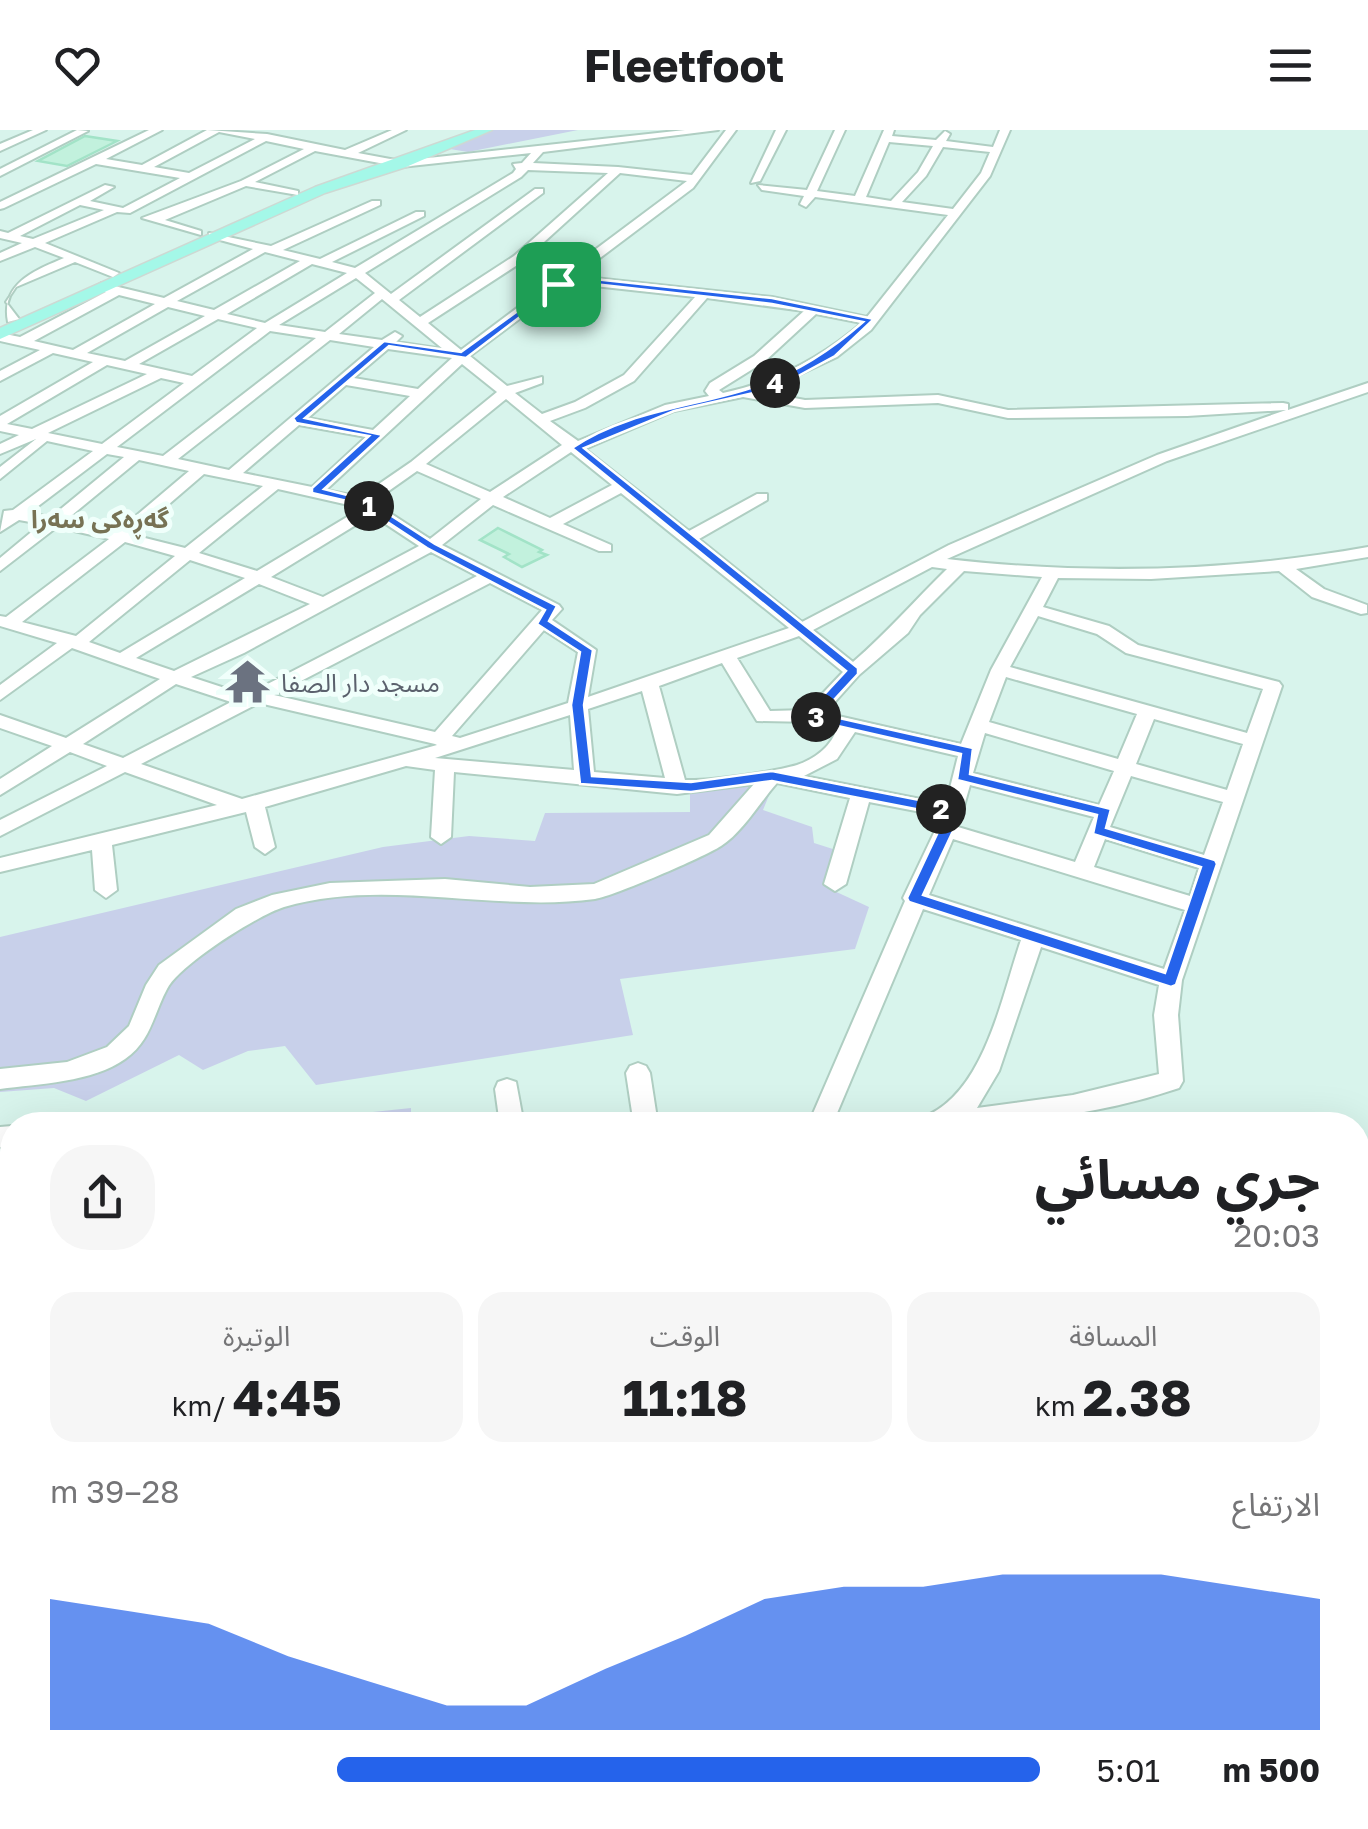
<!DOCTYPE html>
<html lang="ar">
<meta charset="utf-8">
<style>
:root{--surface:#fff;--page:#f6f6f6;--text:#202124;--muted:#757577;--accent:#2563eb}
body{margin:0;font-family:"Golos Text","Noto Sans Arabic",sans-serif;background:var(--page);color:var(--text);direction:rtl;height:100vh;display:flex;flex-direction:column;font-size:38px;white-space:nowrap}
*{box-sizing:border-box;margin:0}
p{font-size:32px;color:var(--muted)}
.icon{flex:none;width:55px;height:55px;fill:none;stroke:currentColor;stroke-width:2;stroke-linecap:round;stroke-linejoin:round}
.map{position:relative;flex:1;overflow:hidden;direction:ltr}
.panel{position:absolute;left:0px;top:982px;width:1370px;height:718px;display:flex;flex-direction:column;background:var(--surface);border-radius:40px 40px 0 0;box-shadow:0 10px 40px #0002;direction:rtl}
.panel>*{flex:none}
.pin{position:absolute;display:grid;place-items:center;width:85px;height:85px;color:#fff;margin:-42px;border-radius:20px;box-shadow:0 5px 15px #0006}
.km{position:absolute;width:50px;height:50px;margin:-25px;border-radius:50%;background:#222;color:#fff;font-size:28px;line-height:50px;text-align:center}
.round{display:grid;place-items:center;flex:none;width:105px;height:105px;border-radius:40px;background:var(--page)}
.overview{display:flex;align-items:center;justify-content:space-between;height:170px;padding:0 50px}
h1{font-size:55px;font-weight:700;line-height:75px}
.stats{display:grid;grid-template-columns:repeat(3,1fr);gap:15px;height:170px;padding:10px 50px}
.stats div{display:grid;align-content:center;border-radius:25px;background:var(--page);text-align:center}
.stats b{font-size:50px;font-weight:700}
.stats small{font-size:28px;font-weight:400}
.stats p{font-size:28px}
.chart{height:280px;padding:20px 50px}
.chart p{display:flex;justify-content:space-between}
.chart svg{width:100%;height:180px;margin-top:10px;fill:var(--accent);opacity:.7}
ul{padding:0 50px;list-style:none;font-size:32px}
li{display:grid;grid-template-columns:160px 120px 1fr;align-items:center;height:75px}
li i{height:25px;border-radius:12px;background:var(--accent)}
header{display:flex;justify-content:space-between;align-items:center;height:130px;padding:0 50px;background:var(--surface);font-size:45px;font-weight:700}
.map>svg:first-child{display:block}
</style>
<header><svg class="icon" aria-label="menu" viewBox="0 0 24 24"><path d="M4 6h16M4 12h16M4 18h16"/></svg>Fleetfoot<svg class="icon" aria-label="heart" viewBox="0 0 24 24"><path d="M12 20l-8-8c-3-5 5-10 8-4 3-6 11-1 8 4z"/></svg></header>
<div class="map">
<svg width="1368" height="1699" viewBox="0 0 1368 1699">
<rect width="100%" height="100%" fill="#eafcf8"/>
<path fill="#d8f4ec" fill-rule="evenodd" d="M0,0h1368v1699h-1368zM12,995h1346v693h-1346z"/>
<polygon fill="#f9f5e6" points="632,1688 1062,1688 1060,1699 657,1699"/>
<g fill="#c8d0ea">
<polygon points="493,0 578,0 468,22 450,19"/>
<polygon points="752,653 772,658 763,680 812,697 814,713 836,720 830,759 869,777 855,819 620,849 633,905 316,955 285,916 248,921 203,940 179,925 86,971 54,958 0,962 0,807 383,717 469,706 535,711 545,683 690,682 690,664"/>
<polygon points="411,978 411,995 286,995 287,991"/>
</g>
<g fill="#c2f1dd" stroke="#a2e3c7" stroke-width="2.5">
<polygon points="85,6 117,11 67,36 38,31"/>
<polygon points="498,398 542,420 539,422 547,425 522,437 504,427 509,424 480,410"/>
</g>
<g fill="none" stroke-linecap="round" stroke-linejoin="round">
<defs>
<g id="minor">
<polygon points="33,0 46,0 0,21 0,14"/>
<polygon points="77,0 88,1 0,46 0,39"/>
<path d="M149,0h13l-56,29 36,6 65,-35 60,4 78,16 47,-20h14l-48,23 43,8 284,-31h33l-175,22 -10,11 85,4 74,8 34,-45h10l-43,58 -117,88 196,21 95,20 81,-102 -133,-18 -9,10 -6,-3 4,-8 -42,-6 -4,-5 49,5 28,-60h10l-28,61 38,5 29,-66h10l-2,6 44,4 9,-9 5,3 -4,7 47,6 7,-17h10l-20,46 -119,154 -34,27 -75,35 43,8 133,-5 70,15 275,-7 5,1v6l80,-27v9l-201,69 -220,98c141,16 281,13 421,-12v10l-72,12 28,20 43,16v8l-6,1 -49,-17 -33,-26 -128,8 -93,-1 -15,29 66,19 29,19 141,37 3,4 -100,294 -4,35 5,66 -4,7c-86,29 -171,37 -261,37l3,-7c63,-22 80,-120 100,-178l-98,-31 -91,216h-24l97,-224 -2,-3 39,-82 -73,-14 -23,82 -11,7 -11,-7 26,-86 -73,-15c-17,19 -35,50 -56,63 -17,11 -107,50 -126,53 -102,14 -209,-22 -311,8 -26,8 -105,58 -117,82 -14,26 -16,52 -42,70 -32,23 -87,25 -125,30v-20l67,-7 40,-15 22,-21 17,-41 13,-20 77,-56 36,-14 58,-12 115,-4 85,8 64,-3 115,-49 45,-51 -77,10 -223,-22 -3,65 -10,7 -10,-7 4,-67 -29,-4 -141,41 10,40 -10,7 -10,-7 -9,-35 -134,33 5,45 -11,8 -11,-8 -3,-40 -92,22v-14l217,-53 -92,-33 -125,64v-16l107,-54 -37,-14 -70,43v-16l52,-33 -52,-18v-13l66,23 94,-59 -88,-31 -72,52v-15l57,-42 -57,-17v-10l6,1 103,-78 -52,-12 -57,44v-13l41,-34 -22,-4 -19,12 4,-21 9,-1 80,-59 -46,-10 -47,38v-12l36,-28 -36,15v-10l19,-9 -19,-4v-15l93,-54 -40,-9 -53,28v-10l40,-21 -40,-9v-8l20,4 86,-45 -10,-5 6,-4 62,15 89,-49 -44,-12v-4l62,13 101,-45h8v4l-97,45 37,9 96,-47h8v4l-92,46 23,6 158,-95 3,-4 -3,-5 9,-1 9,-10 -130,14 -86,-16 -60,31 43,9v4l-52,-9 -81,34 36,11v4l-59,-17 99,-37 63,-32 -38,-8 -136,72 -13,-1 -72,31 74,30 -6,4 -38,-15 -59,25 -10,15 13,17 -11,3c-8,-39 28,-52 56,-64l-29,-11 -35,14v-8l22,-10 -22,-5v-7l8,2 97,-48 9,2 -24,14 33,7 57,-30 -84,-14 -92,44 -4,1v-7zM219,2l36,7 -66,34 -35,-6zM889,12l44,4 -15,26 -27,29 -25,-4zM943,17l47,5 -9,21 -28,36 -51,-7 24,-26zM528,40l80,3 -94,83 -94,61 -21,-17 144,-107v-4h-8l-144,105 -26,-21 156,-96zM620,43l67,8 -226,169 -33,-27 94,-61zM80,75l24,5 -71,29 -13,-3zM265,122l35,9 -86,49 -37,-9zM312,134l35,9 -82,50 -38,-9zM356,148l19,15 -50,39 -46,-7zM567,153l128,14 -71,78 -49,27 -33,12 -27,-21 27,-10v-6l-35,9 -37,-30zM119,165l36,9 -82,46 -39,-9zM707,168l97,13 -50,45 -44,27 -5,8 4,5 -44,9 -87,36 -28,-20 35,-13 49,-27zM382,169l61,50 -47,-7 6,-6 -7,-4 -13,8 -43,-6zM168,177l37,9 -80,45 -38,-8zM816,184l46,9c-41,35 -87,59 -139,70l-4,-3 45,-28zM218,189l39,9 -65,48 -53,-12zM270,201l46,7 -153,118 -46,-9zM330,210l44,7 -145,123 -51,-11zM388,219l64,9 -34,31 -64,-11zM462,234l35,28 -86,70 -51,35 -34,-7zM107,235l40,9 -115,55 -25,-5zM161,248l23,5 -82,61 -54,-11zM346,255l64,11 -37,34 -65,-12zM743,267l62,11 133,-5 70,15 179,-2 99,-6 -129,45 -208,90 -147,77 -103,-83 68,-39v-6h-10l-68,37 -104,-82 89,-38zM506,269l56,46 -72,47 -64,-28zM299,295l67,12 -54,50 -69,-14zM571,322l41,33 -62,33 -47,-21zM107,324l17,3 -73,60 -22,-4zM139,330l50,11 -71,60 -52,-11zM417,341l64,28 -51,40 -57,-37zM204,344l59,12 -78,62 -52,-13zM278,359l84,19 -105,63 -58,-18zM621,363l168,135 -201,69 8,-47 -44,-30 10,-11 -3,-4 -117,-60 51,-40 106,46h12v-6l-48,-21zM372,385l47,31 -96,51 -52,-20zM125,412l50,14 -99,80 -54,-14zM431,422l46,24 -231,119 -55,-18 53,-24zM190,430l55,18 -125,75 -31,-11zM932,437l15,2c-32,31 -60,64 -94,93l-40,-32zM964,441l78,6 -51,93 -30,74 -136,-31 34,-38 49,-42 12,-18zM490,453l52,27 -107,122 -161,-37zM259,454l51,20 -136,67 -38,-13zM1038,486l59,18 29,19 137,36 -16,44 -237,-66zM544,500l34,22 -10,51 -108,35 -8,-2zM799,506l44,36 -36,38 -37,1 -33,-53zM722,533l35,58 55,1 25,6c-5,18 -22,31 -40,37 -24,7 -87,16 -112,15l-26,-94zM1006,547l131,37 -19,45 -129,-37zM176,554l55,18 -108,56 -40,-14zM642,561l23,87 -71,-6 -6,-63zM259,573l176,41 2,1 -195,54 -101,-35zM570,585l4,55 -139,-12zM1154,589l89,25 -16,46 -91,-26zM855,602l103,24 -12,48 -142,-28 33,-17zM985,603l129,38 -15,34 -126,-32zM1131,646l92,26 -19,53 -94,-28zM970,655l124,32 -19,45 -117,-35zM953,709l232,71 -21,59 -235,-74zM1105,709l94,29 -9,28 -96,-29zM1041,817l118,38 -5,30 5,59 -86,21 -96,13 22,-37z"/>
<polygon points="776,0 786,0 760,51 751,53"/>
<polygon points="638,933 646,936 650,943 658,995 634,995 626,943 630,936"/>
<polygon points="507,949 516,952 524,995 500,995 495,959 498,952"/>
<polygon points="12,996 12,1016 0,1017 0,997"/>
<polygon points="1368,1022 1368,1044 1358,1044 1358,1024"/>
<polygon points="0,1150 12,1154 12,1178 0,1174"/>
<polygon points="1358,1214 1368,1217 1368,1243 1358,1240"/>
<polygon points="0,1293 12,1296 12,1361 0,1369 0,1326 4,1322 0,1321"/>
<polygon points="1358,1351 1368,1355 1368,1385 1358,1381"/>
<polygon points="1358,1504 1368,1508 1368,1540 1358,1536"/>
<polygon points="12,1607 12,1659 0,1665 0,1612"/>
<polygon points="470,1688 504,1688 500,1699 466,1699"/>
<polygon points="576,1688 629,1688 633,1699 580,1699"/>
<polygon points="1066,1688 1116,1688 1120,1699 1068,1699"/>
<polygon points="1264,1688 1298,1688 1297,1699 1263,1699"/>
</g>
<polygon id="major" points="475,0 492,0 406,37 325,63 0,209 0,198 315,57"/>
</defs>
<use href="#minor" stroke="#afcec2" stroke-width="4"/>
<use href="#major" stroke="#cdd9d3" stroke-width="3"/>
<use href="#minor" fill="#fff" fill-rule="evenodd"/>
<use href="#major" fill="#a4f8e8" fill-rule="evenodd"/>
</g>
<path fill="#2563eb" stroke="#fff" stroke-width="2.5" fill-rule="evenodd" d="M566,146l206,22 102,21 -39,37 -48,26 -29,10 -84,19 -90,37 274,220v6l-37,40 152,34 -3,26 141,35 -5,19 109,32 2,4 -41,121 -5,2 -262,-85 -2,-4 39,-83 -174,-34 -81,11 -111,-8 -9,-79 9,-53 -43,-28 8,-14 -118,-62 -67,-44 -48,-11v-5l57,-52 -73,-13 -3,-5 91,-77 77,11zM567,151l205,23 91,18c-32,28 -65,50 -106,64 -61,21 -130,24 -185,62l274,223 -39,42v6l154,35 -4,26 140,35 -4,19 108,33 -36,106 -242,-78 39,-83 -2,-4 -188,-37 -81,11 -99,-6 -8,-71 9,-55 -44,-29 8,-15 -122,-62 -68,-44 -43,-11 59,-54 -78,-17 84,-72 77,12z"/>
<defs>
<symbol id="temple-bare" viewBox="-9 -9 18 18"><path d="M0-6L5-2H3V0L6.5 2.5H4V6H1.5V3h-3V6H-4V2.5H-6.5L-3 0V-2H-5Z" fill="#6b7280" stroke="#f0fffb" stroke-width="2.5" paint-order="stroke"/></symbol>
</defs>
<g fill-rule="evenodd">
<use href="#temple-bare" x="216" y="520" width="63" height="63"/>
</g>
<g text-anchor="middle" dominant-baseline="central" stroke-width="10" stroke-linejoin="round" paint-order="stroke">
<g font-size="25" font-weight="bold" fill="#777254" stroke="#f0fffb">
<text x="100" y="388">گەڕەکی سەرا</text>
</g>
<g font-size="25" fill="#5b616d" stroke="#f0fffb" text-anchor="start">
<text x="281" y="552">مسجد دار الصفا</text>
</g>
</g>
</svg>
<div class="pin" style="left:558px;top:154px;background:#1e9e55"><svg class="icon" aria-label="arrive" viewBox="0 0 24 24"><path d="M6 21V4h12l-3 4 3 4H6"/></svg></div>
<b class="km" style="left:369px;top:376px">1</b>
<b class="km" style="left:941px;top:679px">2</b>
<b class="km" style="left:816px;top:587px">3</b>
<b class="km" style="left:775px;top:253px">4</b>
<section class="panel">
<div class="overview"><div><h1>جري مسائي</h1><p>20:03</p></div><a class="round"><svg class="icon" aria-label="share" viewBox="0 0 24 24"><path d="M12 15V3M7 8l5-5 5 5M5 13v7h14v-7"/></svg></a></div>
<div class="stats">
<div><p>المسافة</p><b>2.38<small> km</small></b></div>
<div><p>الوقت</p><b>11:18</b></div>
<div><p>الوتيرة</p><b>4:45<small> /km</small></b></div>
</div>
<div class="chart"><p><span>الارتفاع</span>28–39 m</p>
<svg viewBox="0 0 160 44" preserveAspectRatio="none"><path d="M0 44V12L10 15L20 18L30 26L40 32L50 38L60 38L70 29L80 21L90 12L100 9L110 9L120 6L130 6L140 6L150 9L160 12V44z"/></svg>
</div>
<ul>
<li><b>500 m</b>5:01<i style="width:71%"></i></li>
</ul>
</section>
</div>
